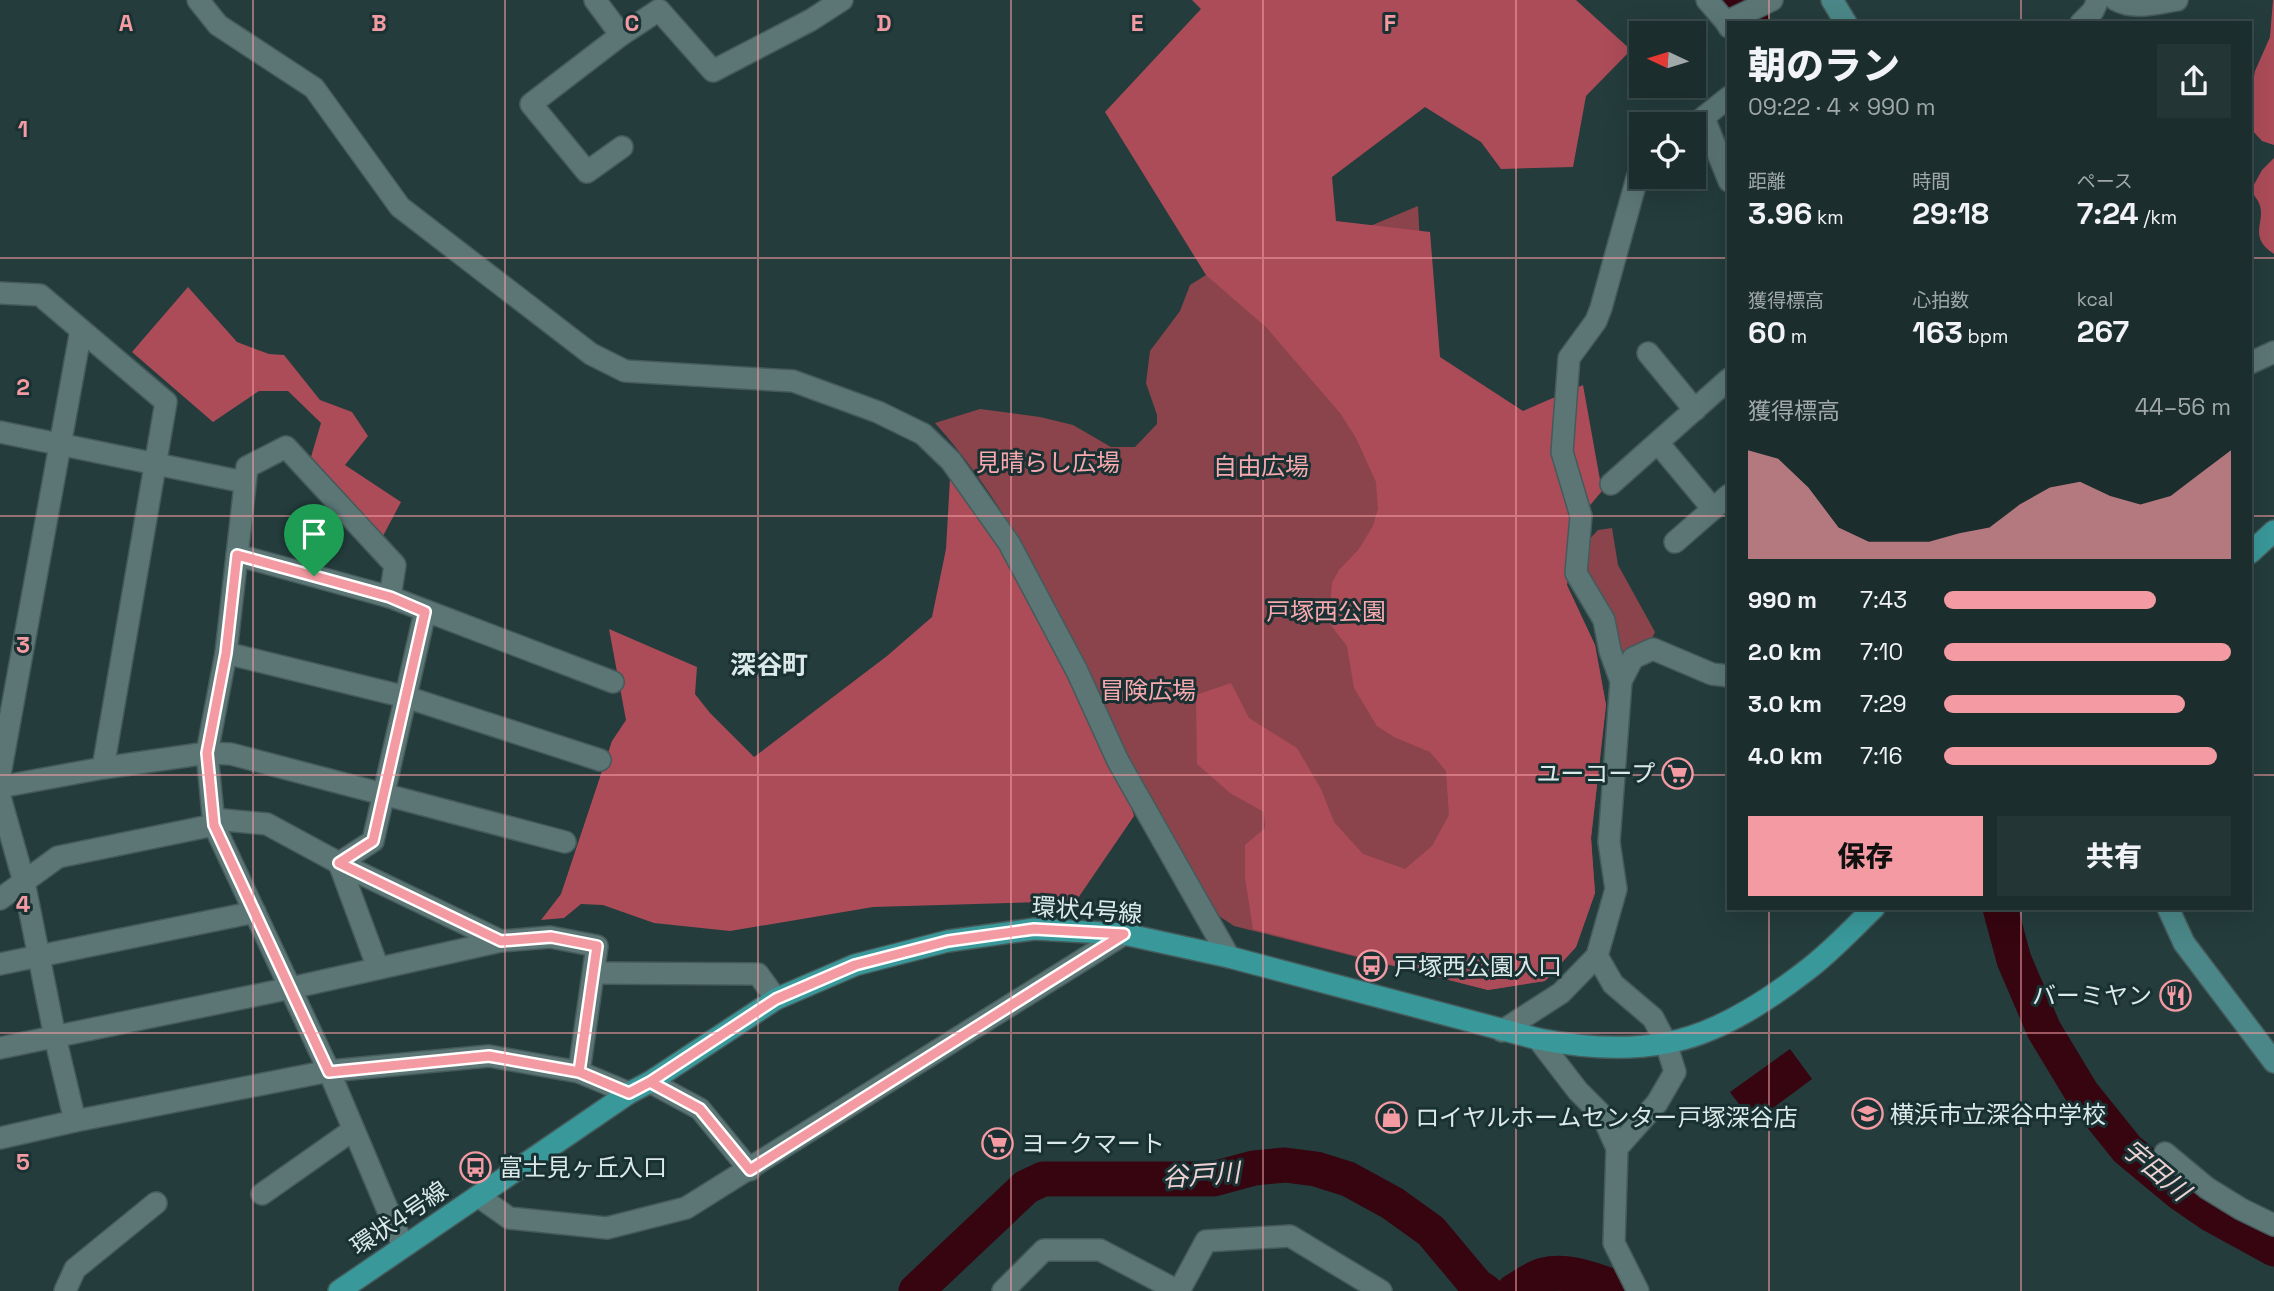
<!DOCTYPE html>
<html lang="ja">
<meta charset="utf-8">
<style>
:root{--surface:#1b2d2d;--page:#243535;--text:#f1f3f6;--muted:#a0a8aa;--line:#394949;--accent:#f49aa2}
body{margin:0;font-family:"Space Grotesk","Noto Sans JP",sans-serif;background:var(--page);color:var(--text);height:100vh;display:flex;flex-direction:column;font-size:26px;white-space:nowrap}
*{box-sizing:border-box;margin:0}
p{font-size:23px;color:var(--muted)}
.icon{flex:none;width:38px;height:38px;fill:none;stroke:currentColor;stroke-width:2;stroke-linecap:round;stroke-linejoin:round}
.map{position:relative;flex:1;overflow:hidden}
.drawer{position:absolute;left:1727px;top:21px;width:525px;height:889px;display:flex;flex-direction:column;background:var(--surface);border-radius:0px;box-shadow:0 7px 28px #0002,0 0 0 2px var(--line)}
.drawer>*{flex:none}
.needle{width:46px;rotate:274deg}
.controls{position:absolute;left:1629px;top:21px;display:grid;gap:14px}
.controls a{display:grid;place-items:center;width:77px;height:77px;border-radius:0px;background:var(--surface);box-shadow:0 7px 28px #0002,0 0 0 2px var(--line);font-size:35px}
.pin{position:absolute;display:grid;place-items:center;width:60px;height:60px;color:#fff;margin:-72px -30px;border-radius:50% 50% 50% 0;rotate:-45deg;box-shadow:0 0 7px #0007}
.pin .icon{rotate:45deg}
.round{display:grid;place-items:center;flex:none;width:74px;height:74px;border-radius:0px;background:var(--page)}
.summary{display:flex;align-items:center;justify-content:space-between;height:119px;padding:0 21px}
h1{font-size:38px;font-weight:800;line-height:52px}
.stats{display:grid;grid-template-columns:repeat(3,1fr);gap:10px;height:119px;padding:7px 21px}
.stats div{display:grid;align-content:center}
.stats b{font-size:30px;font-weight:800}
.stats small{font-size:19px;font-weight:400}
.stats p{font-size:19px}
.chart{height:196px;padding:14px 21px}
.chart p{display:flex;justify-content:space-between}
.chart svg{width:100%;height:126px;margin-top:7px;fill:var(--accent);opacity:.7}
.cta{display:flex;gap:14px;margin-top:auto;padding:14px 21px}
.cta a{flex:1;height:80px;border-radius:0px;background:var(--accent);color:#111;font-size:28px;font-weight:800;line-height:80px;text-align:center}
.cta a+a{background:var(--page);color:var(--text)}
ul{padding:0 21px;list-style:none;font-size:23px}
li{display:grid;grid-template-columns:112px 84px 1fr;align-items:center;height:52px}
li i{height:18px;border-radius:9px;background:var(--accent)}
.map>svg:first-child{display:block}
</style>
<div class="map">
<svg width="2274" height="1291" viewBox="0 0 2274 1291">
<rect width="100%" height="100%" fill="#243c3c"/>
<g fill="#8b444c">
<path d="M1418,206l8,152 141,228 28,59 11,60 -15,133 4,55 -19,54 -31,34 -57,9 -254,-64 -15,-10c-27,-46 -58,-90 -81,-138 -62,-121 -111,-253 -203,-355l45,-14 60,8 33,8 38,22h24l22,-23v-9l-11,-32 4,-32 30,-40 10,-26 16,-10 152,-44z"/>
<polygon points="1612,528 1618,565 1655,632 1650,642 1618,653 1582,570 1585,544 1598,530"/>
</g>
<g fill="#ad4c59">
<polygon points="1192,0 1576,0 1631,50 1586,96 1573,167 1501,169 1481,142 1425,107 1332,177 1336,221 1430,232 1440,357 1523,411 1583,385 1602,491 1581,516 1567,585 1595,645 1606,705 1591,838 1595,893 1576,947 1545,981 1488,990 1253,929 1245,878 1245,845 1265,828 1264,812 1230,793 1197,764 1196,695 1231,683 1249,718 1297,748 1321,789 1334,822 1363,854 1405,869 1432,846 1449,815 1446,771 1430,752 1394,737 1377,726 1354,688 1347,646 1329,623 1332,583 1339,570 1359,549 1373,526 1378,509 1376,482 1356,438 1340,413 1266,327 1206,275 1105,112 1201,9"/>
<polygon points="2273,0 2274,0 2274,145 2262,141 2250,128 2251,94 2255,71 2270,37"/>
<path d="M2274,158v96c-26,-17 -9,-31 -14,-48 -1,-5 -7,-12 -9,-16l11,-20z"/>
<polygon points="188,287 237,342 269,354 284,355 320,400 352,412 368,436 345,465 401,502 383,536 311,457 321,423 288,391 259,391 213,422 132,352"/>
<polygon points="951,461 1009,543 1118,761 1134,816 1076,901 873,907 730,931 654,923 603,905 581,904 564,918 541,920 561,894 612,741 626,720 609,629 697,667 695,694 710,713 754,757 887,656 932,617 946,549"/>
</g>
<polygon fill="#360510" points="1790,1049 1812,1079 1753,1123 1730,1092"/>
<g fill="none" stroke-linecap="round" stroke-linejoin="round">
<g stroke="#360510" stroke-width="35">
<polyline points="1734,0 1752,23"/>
<polyline points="2000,908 2014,960 2044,1030 2082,1093 2127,1149 2180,1193 2212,1215 2274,1249"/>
<polyline points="916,1291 1026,1187 1043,1179 1213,1179 1254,1168 1285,1165 1316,1169 1348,1179 1392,1203 1431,1231 1477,1286 1485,1291"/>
<path d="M1514,1291c9,-5 19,-13 30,-16 25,-7 58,8 81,16"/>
</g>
<defs>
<g id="street">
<polyline points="198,0 218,25 314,88 400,207 591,354 625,371 793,381 878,412 923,434 951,461 1009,543 1077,671 1118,761 1229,957"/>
<polyline points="595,0 621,35 659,10 713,71 811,20 842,0"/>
<polyline points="1707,0 1726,22"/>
<path d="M2116,0c18,10 41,3 61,0"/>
<polyline points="2081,23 2093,11 2098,0"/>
<polyline points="1729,27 1726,22 1772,0"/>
<polyline points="621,35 531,104 587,172 622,147"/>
<polyline points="1704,118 1729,181"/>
<polyline points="1694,125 1729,97"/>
<polyline points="0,293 40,295 166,402 103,768"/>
<polyline points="1648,353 1695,410"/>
<polyline points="2250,363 2274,352"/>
<polyline points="0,432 244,482"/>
<polyline points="1658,443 1713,509"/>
<polyline points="1611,484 1729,379"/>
<polyline points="1675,542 1729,495"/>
<polyline points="237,555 390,597 613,682"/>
<polyline points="390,597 395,565 286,447 247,467 226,653 207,753 214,825 329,1071 403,1246"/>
<polyline points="226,653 406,697 600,760"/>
<polyline points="1621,681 1610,651 1604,620 1576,573 1581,516 1562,452 1569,358 1596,321 1601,308 1637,178 1642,173"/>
<polyline points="0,774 81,330"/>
<polyline points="0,787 103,768 207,753 231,754 565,842"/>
<polyline points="0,797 24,882 55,1037 75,1121"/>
<polyline points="214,819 267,824 339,863 501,941"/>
<polyline points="0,899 58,857 214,825"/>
<polyline points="0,964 255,912"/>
<polyline points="378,968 339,863 373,841 425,612"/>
<polyline points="595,973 758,974 776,999"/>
<polyline points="1502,1031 1561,993 1597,956"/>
<polyline points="1538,1039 1578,1091 1602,1115 1617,1148 1614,1243 1638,1291"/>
<polyline points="0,1048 291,988 501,941 550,937 597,946 579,1072"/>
<polyline points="650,1082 700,1109 750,1170"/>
<polyline points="0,1138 75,1121 329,1071 489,1056 579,1072 629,1093"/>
<polyline points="1617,1148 1657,1103 1675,1072 1666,1043 1653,1018 1613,984 1597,956 1616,889 1609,842 1621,681 1633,658 1653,649 1712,674 1729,676"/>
<polyline points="2165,1153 2207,1188 2241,1209 2274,1225"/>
<polyline points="262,1194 353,1130"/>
<polyline points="478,1196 509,1218 607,1228 686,1208 1124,934"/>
<polyline points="65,1291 75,1269 156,1203"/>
<polyline points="1003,1291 1044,1250 1100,1250 1178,1291"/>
<polyline points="1179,1291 1206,1241 1290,1236 1381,1291"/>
</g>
<g id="secondary">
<polyline points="1832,0 1846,23"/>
<polyline points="2168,908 2184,943 2274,1062"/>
</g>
<g id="primary">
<polyline points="2250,553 2274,531"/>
<path d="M339,1291l290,-198 21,-11 126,-83 79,-34 93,-24 86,-12 90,5 105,23 309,82c41,8 86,12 128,4 51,-9 100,-41 141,-73 24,-18 45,-41 67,-62"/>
</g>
</defs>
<use href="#street" stroke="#455a5a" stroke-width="24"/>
<use href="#secondary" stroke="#455a5a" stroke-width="24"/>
<use href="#primary" stroke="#455a5a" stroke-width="24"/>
<use href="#street" stroke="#5c7676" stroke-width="21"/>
<use href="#secondary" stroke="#4b8788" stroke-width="21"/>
<use href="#primary" stroke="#39989a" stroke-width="21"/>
</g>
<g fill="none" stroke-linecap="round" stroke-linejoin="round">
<defs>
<polyline id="route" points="314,576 237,555 226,653 207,753 214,825 329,1072 489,1056 579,1072 629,1093 650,1082 776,999 855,965 948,941 1034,929 1124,934 750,1170 700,1109 650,1082 629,1093 579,1072 597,946 551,937 501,941 339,863 373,841 425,612 390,597 314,576"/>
</defs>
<use href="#route" stroke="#fff" stroke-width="14"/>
<use href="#route" stroke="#f49aa2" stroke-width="9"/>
</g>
<path fill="none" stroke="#f49aa2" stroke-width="2" stroke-opacity="0.55" d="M253,0v1291M505,0v1291M758,0v1291M1011,0v1291M1263,0v1291M1516,0v1291M1769,0v23M2021,0v23M0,258h1729M2250,258h24M0,516h1729M2250,516h24M0,775h1729M2250,775h24M1769,908v383M2021,908v383M0,1033h2274"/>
<defs>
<symbol id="supermarket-ring" viewBox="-11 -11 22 22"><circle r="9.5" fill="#193132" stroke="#f49aa2" stroke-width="1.5"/><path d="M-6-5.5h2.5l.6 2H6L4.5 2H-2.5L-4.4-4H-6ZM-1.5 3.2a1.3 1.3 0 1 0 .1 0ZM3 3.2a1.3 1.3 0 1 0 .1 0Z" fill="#f49aa2"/></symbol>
<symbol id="bus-ring" viewBox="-11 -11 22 22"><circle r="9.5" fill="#193132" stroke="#f49aa2" stroke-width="1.5"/><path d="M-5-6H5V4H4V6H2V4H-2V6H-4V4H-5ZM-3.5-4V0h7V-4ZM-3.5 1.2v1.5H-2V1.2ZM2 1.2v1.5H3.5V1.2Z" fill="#f49aa2"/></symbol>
<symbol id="restaurant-ring" viewBox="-11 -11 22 22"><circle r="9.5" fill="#193132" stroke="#f49aa2" stroke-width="1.5"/><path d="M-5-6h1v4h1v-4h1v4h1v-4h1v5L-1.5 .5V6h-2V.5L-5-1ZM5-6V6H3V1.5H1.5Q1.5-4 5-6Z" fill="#f49aa2"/></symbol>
<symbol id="school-ring" viewBox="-11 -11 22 22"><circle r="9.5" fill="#193132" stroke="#f49aa2" stroke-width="1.5"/><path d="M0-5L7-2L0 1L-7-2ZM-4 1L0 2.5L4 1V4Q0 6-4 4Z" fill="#f49aa2"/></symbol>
<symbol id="shop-ring" viewBox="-11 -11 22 22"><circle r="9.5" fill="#193132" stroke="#f49aa2" stroke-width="1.5"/><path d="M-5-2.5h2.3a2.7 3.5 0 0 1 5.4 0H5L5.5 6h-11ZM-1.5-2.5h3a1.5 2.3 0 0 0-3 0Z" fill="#f49aa2"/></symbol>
</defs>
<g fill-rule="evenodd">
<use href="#supermarket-ring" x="1660" y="756" width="35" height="35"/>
<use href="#bus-ring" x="1354" y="948" width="35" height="35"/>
<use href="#restaurant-ring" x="2158" y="978" width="35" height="35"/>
<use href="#school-ring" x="1850" y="1096" width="35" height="35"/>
<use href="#shop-ring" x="1374" y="1100" width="35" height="35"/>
<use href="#supermarket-ring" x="980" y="1126" width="35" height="35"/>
<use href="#bus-ring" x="458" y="1150" width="35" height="35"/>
</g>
<g text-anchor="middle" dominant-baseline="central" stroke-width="6" stroke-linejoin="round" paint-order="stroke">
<g font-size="24" fill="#f8a8af" stroke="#193132">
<text x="1048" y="462">見晴らし広場</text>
<text x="1261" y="466">自由広場</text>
<text x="1326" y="611">戸塚西公園</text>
<text x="1148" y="690">冒険広場</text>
</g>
<g font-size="24" fill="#dbe9e9" stroke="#193132" text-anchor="start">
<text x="1655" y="773" text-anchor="end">ユーコープ</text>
<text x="1394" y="966">戸塚西公園入口</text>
<text x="2152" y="995" text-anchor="end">バーミヤン</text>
<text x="1890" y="1114">横浜市立深谷中学校</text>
<text x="1415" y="1117">ロイヤルホームセンター戸塚深谷店</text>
<text x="1021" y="1143">ヨークマート</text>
<text x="499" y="1167">富士見ヶ丘入口</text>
</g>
<g font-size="24" fill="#dbe9e9" stroke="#193132">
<text transform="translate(1087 910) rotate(4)">環状4号線</text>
<text transform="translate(399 1218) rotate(-34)">環状4号線</text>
</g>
<g font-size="26" font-weight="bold" fill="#dbe9e9" stroke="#193132">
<text x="769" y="665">深谷町</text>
</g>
<g font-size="26" font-style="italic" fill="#eed2d3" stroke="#193132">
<text transform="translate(2156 1170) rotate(40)">宇田川</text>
<text transform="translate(1201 1175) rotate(-4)">谷戸川</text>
</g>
</g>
<g font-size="23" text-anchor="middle" font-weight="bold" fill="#f49aa2" stroke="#193132" stroke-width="6" stroke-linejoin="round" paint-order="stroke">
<text x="126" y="31">A</text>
<text x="379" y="31">B</text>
<text x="632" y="31">C</text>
<text x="884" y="31">D</text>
<text x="1137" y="31">E</text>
<text x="1390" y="31">F</text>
<text x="23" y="137">1</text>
<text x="23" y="395">2</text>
<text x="23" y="653">3</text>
<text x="23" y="912">4</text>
<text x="23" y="1170">5</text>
</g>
</svg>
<div class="controls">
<a><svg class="needle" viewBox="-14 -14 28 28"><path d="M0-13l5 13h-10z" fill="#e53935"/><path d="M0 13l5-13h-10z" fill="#a0a8aa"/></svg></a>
<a><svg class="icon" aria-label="locate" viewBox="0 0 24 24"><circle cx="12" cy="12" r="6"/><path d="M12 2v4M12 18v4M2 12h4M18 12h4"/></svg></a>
</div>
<div class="pin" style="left:314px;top:576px;background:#1e9e55"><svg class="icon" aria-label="arrive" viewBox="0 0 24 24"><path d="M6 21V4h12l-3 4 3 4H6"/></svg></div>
<section class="drawer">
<div class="summary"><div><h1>朝のラン</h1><p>09:22 · 4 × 990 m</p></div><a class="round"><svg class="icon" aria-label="share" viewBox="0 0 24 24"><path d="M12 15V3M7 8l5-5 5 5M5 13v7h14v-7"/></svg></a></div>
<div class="stats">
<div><p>距離</p><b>3.96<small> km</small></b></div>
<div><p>時間</p><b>29:18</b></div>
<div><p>ペース</p><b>7:24<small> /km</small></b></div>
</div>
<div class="stats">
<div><p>獲得標高</p><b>60<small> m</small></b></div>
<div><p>心拍数</p><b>163<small> bpm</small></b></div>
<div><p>kcal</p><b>267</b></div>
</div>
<div class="chart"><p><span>獲得標高</span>44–56 m</p>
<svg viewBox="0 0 160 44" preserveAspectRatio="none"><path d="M0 44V6L10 9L20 19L30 33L40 38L50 38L60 38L70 35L80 33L90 25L100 19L110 17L120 22L130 25L140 22L150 14L160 6V44z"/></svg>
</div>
<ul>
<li><b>990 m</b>7:43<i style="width:74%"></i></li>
<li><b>2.0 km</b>7:10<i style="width:100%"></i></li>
<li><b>3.0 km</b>7:29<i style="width:84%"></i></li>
<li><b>4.0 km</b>7:16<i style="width:95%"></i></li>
</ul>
<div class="cta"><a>保存</a><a>共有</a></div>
</section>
</div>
